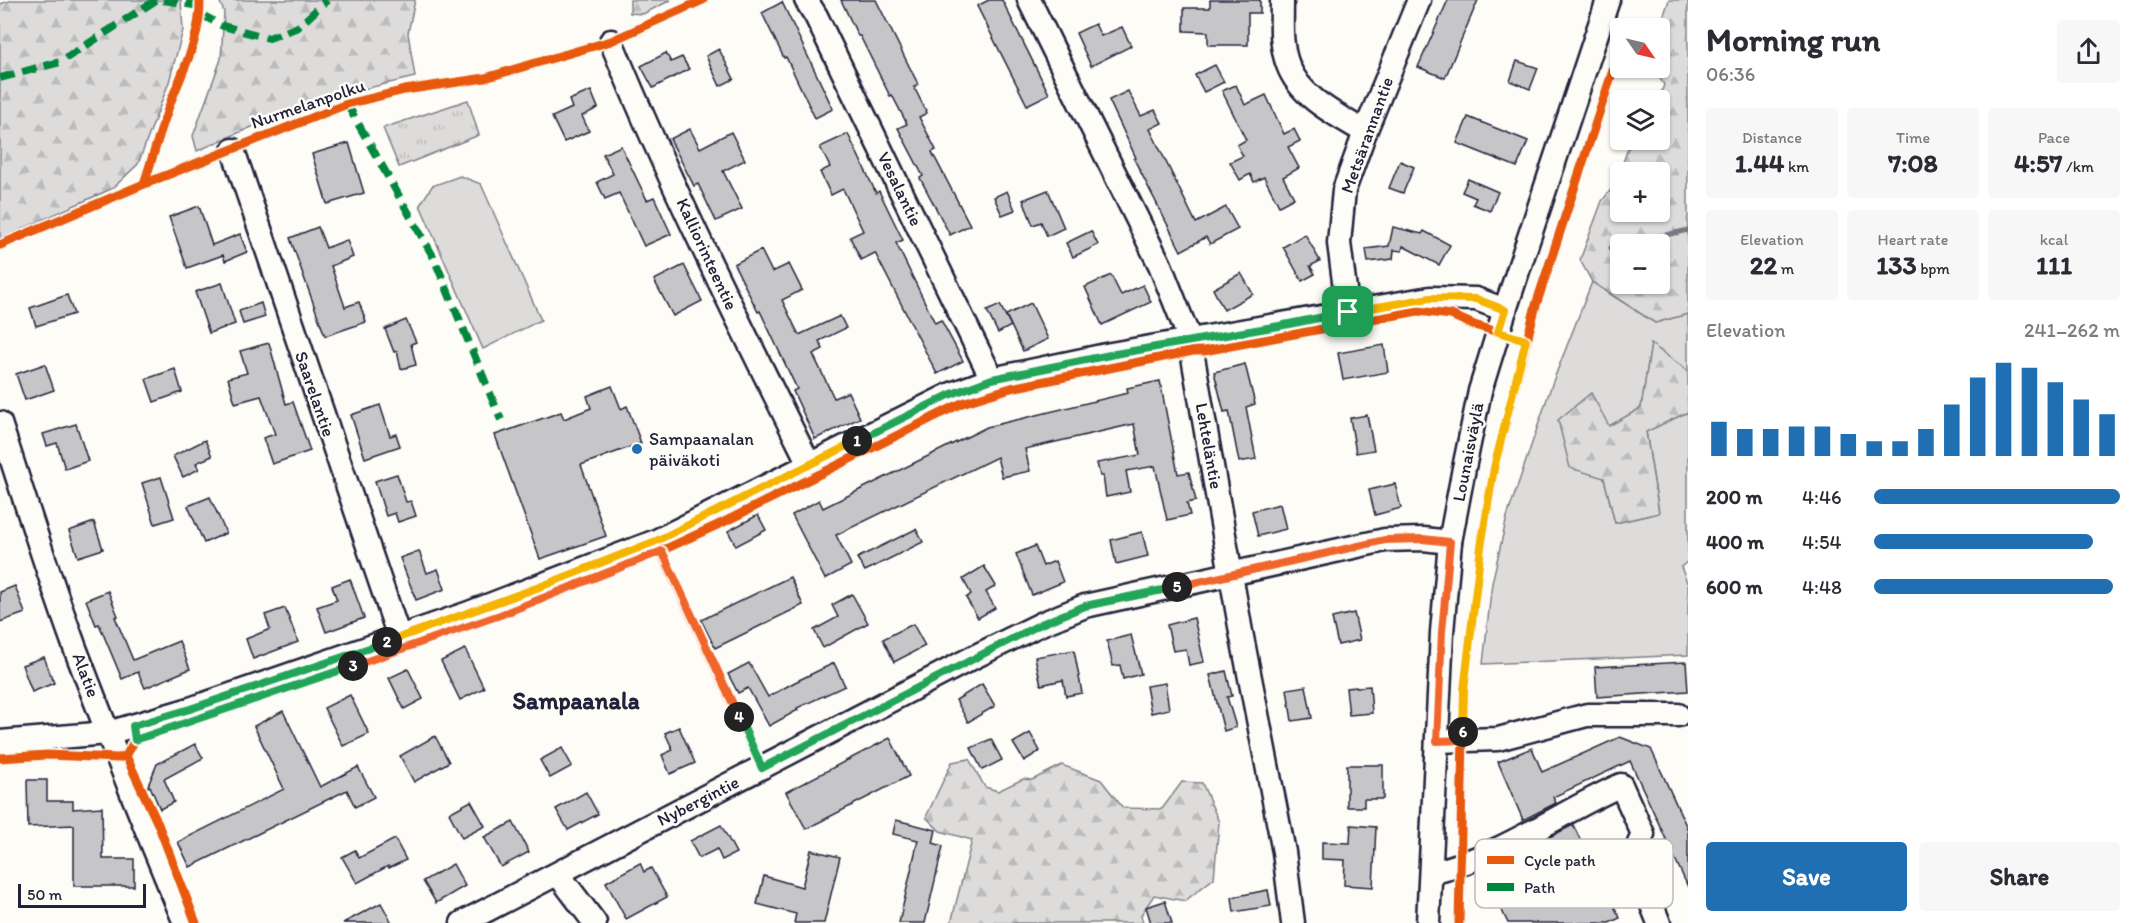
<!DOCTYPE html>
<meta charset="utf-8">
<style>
:root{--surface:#fff;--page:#f7f7f7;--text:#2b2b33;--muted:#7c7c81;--accent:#1f6fb2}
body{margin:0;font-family:Itim,sans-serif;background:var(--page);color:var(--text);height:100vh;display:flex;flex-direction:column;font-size:22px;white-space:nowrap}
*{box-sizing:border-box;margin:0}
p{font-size:20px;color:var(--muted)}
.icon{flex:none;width:33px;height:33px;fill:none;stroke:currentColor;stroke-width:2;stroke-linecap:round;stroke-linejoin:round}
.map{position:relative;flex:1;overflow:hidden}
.side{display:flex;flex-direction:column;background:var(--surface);width:450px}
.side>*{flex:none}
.needle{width:39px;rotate:124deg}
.buttons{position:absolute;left:1610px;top:18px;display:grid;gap:12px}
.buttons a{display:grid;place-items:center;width:60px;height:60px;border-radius:6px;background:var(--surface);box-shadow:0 2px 4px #0004;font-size:30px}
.scale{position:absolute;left:18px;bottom:15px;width:128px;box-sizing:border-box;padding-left:6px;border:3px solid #22223b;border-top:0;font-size:16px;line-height:21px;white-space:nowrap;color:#22223b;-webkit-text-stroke:4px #fdfcf7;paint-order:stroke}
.pin{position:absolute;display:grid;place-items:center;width:51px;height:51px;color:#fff;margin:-26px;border-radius:12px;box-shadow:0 3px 9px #0006}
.km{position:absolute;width:30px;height:30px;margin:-15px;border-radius:50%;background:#222;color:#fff;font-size:16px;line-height:30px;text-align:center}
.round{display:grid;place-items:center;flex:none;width:63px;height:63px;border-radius:6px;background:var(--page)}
.overview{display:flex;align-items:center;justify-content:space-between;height:102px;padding:0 18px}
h1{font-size:33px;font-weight:700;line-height:45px}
.metrics{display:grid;grid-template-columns:repeat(3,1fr);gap:9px;height:102px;padding:6px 18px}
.metrics div{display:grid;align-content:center;border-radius:6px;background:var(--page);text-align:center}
.metrics b{font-size:26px;font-weight:700}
.metrics small{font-size:16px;font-weight:400}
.metrics p{font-size:16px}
.chart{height:168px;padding:12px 18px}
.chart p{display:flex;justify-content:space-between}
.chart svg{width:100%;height:108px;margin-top:6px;stroke:var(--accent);stroke-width:6}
.action{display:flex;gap:12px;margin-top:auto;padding:12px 18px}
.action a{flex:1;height:69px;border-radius:6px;background:var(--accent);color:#fff;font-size:24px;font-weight:700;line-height:69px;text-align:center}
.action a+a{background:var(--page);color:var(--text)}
ul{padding:0 18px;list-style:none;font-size:20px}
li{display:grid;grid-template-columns:96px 72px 1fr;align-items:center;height:45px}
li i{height:15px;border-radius:8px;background:var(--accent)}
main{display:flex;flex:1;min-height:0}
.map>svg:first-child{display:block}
</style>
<main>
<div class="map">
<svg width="1688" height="923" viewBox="0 0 1688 923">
<defs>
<pattern id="forest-firs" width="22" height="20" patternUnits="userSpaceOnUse" patternTransform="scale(1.5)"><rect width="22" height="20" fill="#dddcdb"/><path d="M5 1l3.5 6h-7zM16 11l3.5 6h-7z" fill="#bdbcbd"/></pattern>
<pattern id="park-tufts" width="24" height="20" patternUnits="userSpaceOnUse" patternTransform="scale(1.5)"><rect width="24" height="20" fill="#dddcdb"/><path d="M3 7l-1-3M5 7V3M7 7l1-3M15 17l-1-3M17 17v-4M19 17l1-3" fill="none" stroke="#bdbcbd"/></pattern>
</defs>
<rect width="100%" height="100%" fill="#fdfcf7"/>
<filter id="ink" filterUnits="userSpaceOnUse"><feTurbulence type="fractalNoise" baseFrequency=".0167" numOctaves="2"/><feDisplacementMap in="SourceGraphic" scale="12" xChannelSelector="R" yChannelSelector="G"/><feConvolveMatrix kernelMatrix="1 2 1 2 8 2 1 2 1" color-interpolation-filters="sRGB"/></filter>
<g filter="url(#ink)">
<g fill="#dddcdb" stroke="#807f8b" stroke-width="1.5">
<polygon points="460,176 481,184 541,320 483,349 420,205 432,186"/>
<polygon points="1592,282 1655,323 1688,314 1688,371 1651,344 1641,408 1609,427 1604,478 1615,523 1659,513 1646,431 1688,412 1688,561 1681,567 1688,585 1688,655 1483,664 1492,583 1507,517 1552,384"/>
</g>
<g fill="url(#forest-firs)" stroke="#807f8b" stroke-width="1.5" fill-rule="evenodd">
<polygon points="13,0 181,0 183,30 169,82 138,164 113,188 0,239 0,4"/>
<polygon points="219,0 415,0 408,33 415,77 309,102 197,151 193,136 221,59 224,12"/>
<polygon points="630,0 671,0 643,14 630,13"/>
<path d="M1669,0h19v314l-33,9 -63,-41 -12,-22 22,-59 14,-18 12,-35 14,-8h17l-1,-40 6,-15 -10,-17h5v-39zM1659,172v40h-39v-40zM1659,244v40h-39v-40z"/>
<polygon points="1651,344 1688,371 1688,412 1646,432 1659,513 1615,523 1604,478 1570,468 1558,420 1591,393 1609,426 1641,408"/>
<polygon points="969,759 985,787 998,791 1023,779 1032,780 1062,765 1101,780 1123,808 1162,809 1182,782 1202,783 1219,822 1214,878 1185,901 1154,895 1141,915 1143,923 951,923 972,840 940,831 926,817 952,762"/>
</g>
<polygon fill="url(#park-tufts)" stroke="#807f8b" stroke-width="1.5" points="468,100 479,135 399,167 383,128"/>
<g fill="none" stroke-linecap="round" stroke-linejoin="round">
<g stroke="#787885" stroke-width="5">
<polyline points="1626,244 1688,230"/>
<polyline points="1611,248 1620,246"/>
</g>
</g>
<g fill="#c6c6c8" stroke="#22223b" stroke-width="1.5">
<polygon points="841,0 876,0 918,84 914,87 927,113 919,117 936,150 932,152 970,225 950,235 920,178 923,176 898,128 907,124 892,95 890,96 860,36 858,36"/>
<polygon points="989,0 1002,0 1049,94 1027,105 977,6"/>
<polygon points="1210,0 1260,0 1260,13 1248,13 1248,45 1208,45 1208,32 1184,31 1184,8 1210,8"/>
<polygon points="1448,0 1478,0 1445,78 1418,67"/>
<polygon points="782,2 833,109 815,118 786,57 784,58 762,13"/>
<polygon points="1095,24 1101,36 1122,27 1131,46 1091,66 1076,33"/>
<polygon points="719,49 734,79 720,86 706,56"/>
<polygon points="666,53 671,62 682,57 689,69 653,88 641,66"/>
<polygon points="1517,61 1538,68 1530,89 1510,81"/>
<polygon points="1215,65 1224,82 1204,92 1195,75"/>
<polygon points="1236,85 1245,105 1266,95 1284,134 1294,129 1300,141 1288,147 1299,168 1283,177 1294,198 1279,206 1264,177 1254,182 1250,174 1240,180 1230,162 1243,156 1237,145 1246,140 1222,91"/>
<polygon points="591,91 598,108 582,116 589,131 564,142 552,117 572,108 569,100"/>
<polygon points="1128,91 1141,116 1155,110 1162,123 1150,129 1196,223 1226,207 1238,229 1210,244 1206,237 1181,251 1134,159 1136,158 1109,100"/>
<polygon points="1468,117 1528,141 1517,167 1457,143"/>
<polygon points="690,129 700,148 731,132 745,160 723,171 742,209 716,221 698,184 694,186 670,139"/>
<polygon points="848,134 876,193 879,191 903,240 896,243 935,323 941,320 963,361 937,374 875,253 861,260 850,237 863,231 843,189 831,195 820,172 830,167 820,147"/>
<polygon points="349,143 364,193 327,204 312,154"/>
<polygon points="621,146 647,200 654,197 671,234 644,246 619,193 605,199 597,182 613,174 603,154"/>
<polygon points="1400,161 1414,167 1403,193 1389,188"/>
<polygon points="1468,179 1498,192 1490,211 1473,204 1476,198 1462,192"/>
<polygon points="1048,190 1064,228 1047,236 1041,222 1033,225 1023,200"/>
<polygon points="1007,191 1015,210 1002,215 994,197"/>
<polygon points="199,206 212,245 240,234 247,252 225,261 223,255 187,268 169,217"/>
<polygon points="318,227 326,248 347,240 353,257 331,266 345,307 359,302 366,322 325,336 290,238"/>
<polygon points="1393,227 1422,234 1424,231 1450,245 1439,265 1403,246 1402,251 1394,250 1393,259 1368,262 1366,249 1389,246"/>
<polygon points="1091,231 1098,245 1073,257 1066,243"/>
<polygon points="1305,234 1320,261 1310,266 1315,274 1302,281 1283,247"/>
<polygon points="761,250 772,272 789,264 802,290 782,300 799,335 840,316 846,328 819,341 823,349 813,354 834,398 848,392 860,418 815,439 793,391 797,389 760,311 758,312 734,264"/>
<polygon points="684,265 702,301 673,316 654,280"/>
<polygon points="1241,273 1253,294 1224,310 1213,289"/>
<polygon points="1111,275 1121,295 1143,285 1151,302 1102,325 1085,287"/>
<polygon points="222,283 235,324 209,333 195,292"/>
<polygon points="67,295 74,314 36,326 30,308"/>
<polygon points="261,303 265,317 243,324 239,311"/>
<polygon points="1031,303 1048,339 1023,351 1006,315"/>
<polygon points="1000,305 1011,326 998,333 987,311"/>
<polygon points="406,320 416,342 411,344 416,365 401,369 397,351 394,352 385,329"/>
<polygon points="269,343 286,404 293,402 310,451 272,464 263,438 275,434 261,396 235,403 228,378 247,373 240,351"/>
<polygon points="1384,345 1388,372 1343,380 1338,353"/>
<polygon points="45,364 54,390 25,400 16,374"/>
<polygon points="1245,364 1255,404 1246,407 1256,459 1239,462 1229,411 1224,412 1214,372"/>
<polygon points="175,369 182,392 154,402 146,379"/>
<polygon points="1160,381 1178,474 1189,472 1196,501 1187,503 1190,515 1167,520 1155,466 1126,471 1130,492 1106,497 1103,476 1100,476 1097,463 1140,455 1134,424 1025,449 1030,471 1002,477 997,457 836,535 851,565 825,579 792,515 819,500 823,508 987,427 1128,393 1127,388"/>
<polygon points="612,386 621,409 627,406 641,443 581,465 606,536 540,559 495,435 561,412 564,419 591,408 587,396"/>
<polygon points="380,405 390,436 396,434 400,446 365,458 351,415"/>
<polygon points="1367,415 1374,450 1356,453 1350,418"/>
<polygon points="76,424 88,461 65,469 57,443 47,446 43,434"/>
<polygon points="205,440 212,456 196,463 199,469 183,477 173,456"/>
<polygon points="397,474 406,502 411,501 416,516 398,522 395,513 386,516 375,481"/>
<polygon points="161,477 174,518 155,524 142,483"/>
<polygon points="1395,484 1401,508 1375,515 1369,490"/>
<polygon points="210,497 226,533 204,543 188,506"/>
<polygon points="1280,504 1286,529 1258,536 1252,511"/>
<polygon points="758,515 766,530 736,546 728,531"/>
<polygon points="94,522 103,549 78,557 69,531"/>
<polygon points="916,529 923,542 865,571 857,558"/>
<polygon points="1142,532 1148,556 1116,564 1111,540"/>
<polygon points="1035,546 1043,566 1055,561 1063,582 1032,595 1016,554"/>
<polygon points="419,551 427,573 438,569 445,589 416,600 400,558"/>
<polygon points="984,566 996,586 986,592 995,608 978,618 966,598 971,594 963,579"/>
<polygon points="790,577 803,605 715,648 701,620"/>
<polygon points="350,579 364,618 326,632 317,607 337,600 332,586"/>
<polygon points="15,586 25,613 0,622 0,592"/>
<polygon points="108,591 118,616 115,617 133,660 179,641 190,669 145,688 138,672 122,679 99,624 96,625 86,600"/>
<polygon points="852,594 868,623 823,648 814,630 838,617 832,605"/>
<polygon points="285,608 298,642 253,659 246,639 270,629 265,615"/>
<polygon points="1354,613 1360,640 1338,645 1332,618"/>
<polygon points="1194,618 1204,662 1189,665 1186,649 1173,651 1167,625"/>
<polygon points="913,624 925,646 894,662 883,639"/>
<polygon points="1131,635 1141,674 1123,679 1120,665 1113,666 1107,641"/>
<polygon points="465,649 484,688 460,700 441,661"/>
<polygon points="1074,650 1082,693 1066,696 1063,680 1041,685 1035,657"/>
<polygon points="44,657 54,683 32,692 22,665"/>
<polygon points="1686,662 1688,691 1597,697 1595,667"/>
<polygon points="749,663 768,697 795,682 834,663 845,686 797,708 798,710 769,726 748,688 738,693 728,674"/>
<polygon points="408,669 423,699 404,709 389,678"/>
<polygon points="1226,671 1232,696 1227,697 1236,727 1224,731 1210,675"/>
<polygon points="1165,683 1169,709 1151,713 1146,686"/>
<polygon points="982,684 995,706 968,722 956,700"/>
<polygon points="1306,686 1312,718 1292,721 1287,689"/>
<polygon points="1370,686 1372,713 1349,715 1346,688"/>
<polygon points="350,695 369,734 343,746 324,708"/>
<polygon points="283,711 320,787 358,767 374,797 355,807 347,790 190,867 178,842 284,789 254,726"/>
<polygon points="679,727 695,763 670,774 662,755 673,750 665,733"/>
<polygon points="1030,733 1040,751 1024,761 1013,743"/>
<polygon points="435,736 449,762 414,782 400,756"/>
<polygon points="1620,737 1651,749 1688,830 1688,887 1630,761 1553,797 1556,803 1523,820 1498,762 1532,748 1542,772"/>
<polygon points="890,738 909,776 806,829 786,792"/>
<polygon points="991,739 1002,760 982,770 971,748"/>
<polygon points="195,744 203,758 164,779 174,802 160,809 150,786 147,788 157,764"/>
<polygon points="562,748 572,766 550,778 540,760"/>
<polygon points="1347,765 1383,765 1383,799 1364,799 1364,807 1347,807"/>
<polygon points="27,780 47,780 47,801 73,801 73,809 102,807 103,859 134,859 134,886 74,886 74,825 28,827"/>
<polygon points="586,792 598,814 568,830 556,809"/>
<polygon points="471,801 485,826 462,838 449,813"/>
<polygon points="896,820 936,830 933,843 943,846 925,923 899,923 918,840 893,834"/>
<polygon points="513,822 529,852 501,867 484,837"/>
<polygon points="721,825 736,853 722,860 717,849 699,858 690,841"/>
<polygon points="1351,825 1376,827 1373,887 1344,885 1345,860 1322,859 1322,842 1350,843"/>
<polygon points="1573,825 1620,918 1609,923 1508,923 1494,894 1507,888 1495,865"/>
<polygon points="395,839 406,860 389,868 388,866 357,883 342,857 355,850 359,858"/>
<polygon points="811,850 840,857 824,923 794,923 796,914 757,904 764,876 802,887"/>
<polygon points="640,863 644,872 651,868 667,897 626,919 606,882"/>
<polygon points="453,864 465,886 436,903 423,881"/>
<polygon points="1268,890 1271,906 1234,912 1232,897"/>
<polygon points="1165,901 1172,923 1151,923 1146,907"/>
<polygon points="381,903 392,923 343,923"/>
</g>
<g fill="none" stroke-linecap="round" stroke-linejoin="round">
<defs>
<g id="minor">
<polyline points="806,0 816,16 992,379"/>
<polyline points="1029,0 1160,265 1190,340 1241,632 1284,852 1293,923"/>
<path d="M1282,0c0,22 -2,45 6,65 12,33 49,50 77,67"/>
<path d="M611,41c59,144 129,284 198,423"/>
<polyline points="233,150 399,637"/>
<polyline points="1348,312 1339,243 1344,190 1365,132 1419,0"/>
<path d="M0,423c24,75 48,151 75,225 35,92 72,184 110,275"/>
<polyline points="1437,741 1498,739 1587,715 1678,715"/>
<polyline points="0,742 108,733 190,709 466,614 656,541 949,395 992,379 1111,354 1430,298 1476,299 1505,310"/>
<path d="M1431,873c69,-16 126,-59 190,-88l22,49 -10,24 26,65"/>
<polyline points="558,874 595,923"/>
<polyline points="462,923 974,657 1041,624 1085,606 1385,540 1423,539 1450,542"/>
<polyline points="1428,923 1442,632 1450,542 1464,468 1480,391 1505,310 1608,0"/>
</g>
</defs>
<use href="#minor" stroke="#22223b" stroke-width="27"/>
<use href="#minor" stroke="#fdfcf7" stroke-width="22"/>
<g stroke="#00873e" stroke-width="8" stroke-dasharray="15 8" stroke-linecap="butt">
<polyline points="163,0 200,6"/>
<polyline points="200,14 223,26 269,38 298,27 327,0"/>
<polyline points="0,78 60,62 156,0"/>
<polyline points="347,104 434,258 501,420"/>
</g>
<defs>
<g id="cycleway">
<path d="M144,184c9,-28 17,-56 27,-83 13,-33 30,-65 29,-101"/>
<polyline points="0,245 144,184 347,104 405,90 485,78 611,41 703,0"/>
<polyline points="656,541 762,768"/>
<polyline points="0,758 47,755 118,758 126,756"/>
<polyline points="196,923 158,824 126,756 135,740 500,615 661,551 724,522 962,403 1011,388 1193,351 1204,351 1418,311 1451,315 1474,325 1526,340"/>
<polyline points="1459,923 1464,690 1481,547 1494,468 1536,305 1620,49"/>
</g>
</defs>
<use href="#cycleway" stroke="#fdfcf7" stroke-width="13"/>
<use href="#cycleway" stroke="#e8590c" stroke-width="9"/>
</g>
</g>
<g fill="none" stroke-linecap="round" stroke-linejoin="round" filter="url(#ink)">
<defs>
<polyline id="split-1" points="857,441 949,395 992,379 1115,354 1279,326 1348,312"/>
<polyline id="split-2" points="387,642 542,586 656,541 857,441"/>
<polyline id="split-3" points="353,666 135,740 133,726 190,709 387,642"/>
<polyline id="split-4" points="353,666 500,615 662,551 739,717"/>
<polyline id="split-5" points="739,717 762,768 1041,624 1085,606 1177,587"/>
<polyline id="split-6" points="1177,587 1385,540 1423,539 1450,542 1442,632 1437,741 1463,740 1463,732"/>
<polyline id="split-7" points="1348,312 1430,298 1476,299 1505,310 1498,332 1526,340 1494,468 1481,547 1464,690 1463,732"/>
</defs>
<use href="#split-1" stroke="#fff" stroke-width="12"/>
<use href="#split-2" stroke="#fff" stroke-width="12"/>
<use href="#split-3" stroke="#fff" stroke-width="12"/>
<use href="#split-4" stroke="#fff" stroke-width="12"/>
<use href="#split-5" stroke="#fff" stroke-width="12"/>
<use href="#split-6" stroke="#fff" stroke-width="12"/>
<use href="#split-7" stroke="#fff" stroke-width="12"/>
<use href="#split-1" stroke="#22a559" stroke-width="8"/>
<use href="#split-2" stroke="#f5b400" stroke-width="8"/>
<use href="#split-3" stroke="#22a559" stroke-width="8"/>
<use href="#split-4" stroke="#f0652b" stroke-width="8"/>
<use href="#split-5" stroke="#22a559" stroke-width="8"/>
<use href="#split-6" stroke="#f0652b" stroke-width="8"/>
<use href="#split-7" stroke="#f5b400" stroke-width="8"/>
</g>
<circle fill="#1f6fb2" stroke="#fdfcf7" stroke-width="2" cx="637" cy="449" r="6"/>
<g text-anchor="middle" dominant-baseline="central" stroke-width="5" stroke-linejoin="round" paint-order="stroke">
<g font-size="18" fill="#22223b" stroke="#fdfcf7">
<text transform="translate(308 104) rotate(-19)">Nurmelanpolku</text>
<text transform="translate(1367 135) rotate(-70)">Metsärannantie</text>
<text transform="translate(900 189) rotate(64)">Vesalantie</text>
<text transform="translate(707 254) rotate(65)">Kalliorinteentie</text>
<text transform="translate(315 394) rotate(71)">Saarelantie</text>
<text transform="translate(1209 446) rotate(80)">Lehteläntie</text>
<text transform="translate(1468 452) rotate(-79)">Lounaisväylä</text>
<text transform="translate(86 675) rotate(69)">Alatie</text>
<text transform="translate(698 801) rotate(-27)">Nybergintie</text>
</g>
<g font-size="18" fill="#22223b" stroke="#fdfcf7" text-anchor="start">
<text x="649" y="439">Sampaanalan<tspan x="649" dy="21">päiväkoti</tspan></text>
</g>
<g font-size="24" font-weight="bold" fill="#22223b" stroke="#fdfcf7">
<text x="576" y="700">Sampaanala</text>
</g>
</g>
<rect x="1475" y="839" width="198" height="69" rx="9" fill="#fdfcf7" stroke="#bbbbbf" stroke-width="1.5"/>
<rect x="1487" y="856" width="27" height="8" fill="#e8590c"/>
<rect x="1487" y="883" width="27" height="8" fill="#00873e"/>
<g font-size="16" fill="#22223b">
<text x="1524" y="866">Cycle path</text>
<text x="1524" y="893">Path</text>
</g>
</svg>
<div class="buttons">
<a><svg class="needle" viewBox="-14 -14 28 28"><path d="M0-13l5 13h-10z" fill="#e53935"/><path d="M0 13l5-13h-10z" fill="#7c7c81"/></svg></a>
<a><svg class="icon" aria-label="layers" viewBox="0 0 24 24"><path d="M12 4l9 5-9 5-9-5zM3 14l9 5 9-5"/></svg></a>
<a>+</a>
<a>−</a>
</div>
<div class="scale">50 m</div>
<div class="pin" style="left:1348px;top:312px;background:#1e9e55"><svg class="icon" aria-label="arrive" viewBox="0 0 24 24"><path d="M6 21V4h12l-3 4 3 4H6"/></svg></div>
<b class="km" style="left:857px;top:441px">1</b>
<b class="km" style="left:387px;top:642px">2</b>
<b class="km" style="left:353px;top:666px">3</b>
<b class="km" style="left:739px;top:717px">4</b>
<b class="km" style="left:1177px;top:587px">5</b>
<b class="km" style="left:1463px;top:732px">6</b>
</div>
<section class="side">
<div class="overview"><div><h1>Morning run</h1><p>06:36</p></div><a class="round"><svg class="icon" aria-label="share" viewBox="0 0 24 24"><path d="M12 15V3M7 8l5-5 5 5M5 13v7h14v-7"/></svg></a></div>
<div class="metrics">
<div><p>Distance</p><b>1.44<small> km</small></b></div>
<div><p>Time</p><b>7:08</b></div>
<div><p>Pace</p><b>4:57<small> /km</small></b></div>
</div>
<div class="metrics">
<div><p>Elevation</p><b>22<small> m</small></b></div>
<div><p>Heart rate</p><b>133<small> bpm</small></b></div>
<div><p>kcal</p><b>111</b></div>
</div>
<div class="chart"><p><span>Elevation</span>241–262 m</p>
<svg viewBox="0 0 160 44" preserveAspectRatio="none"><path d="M5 44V30M15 44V33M25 44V33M35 44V32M45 44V32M55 44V35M65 44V38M75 44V38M85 44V33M95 44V23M105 44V12M115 44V6M125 44V8M135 44V14M145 44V21M155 44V27"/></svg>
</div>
<ul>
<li><b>200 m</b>4:46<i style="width:100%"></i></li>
<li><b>400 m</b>4:54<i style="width:89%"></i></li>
<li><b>600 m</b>4:48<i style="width:97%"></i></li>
</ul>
<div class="action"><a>Save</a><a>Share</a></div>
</section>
</main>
